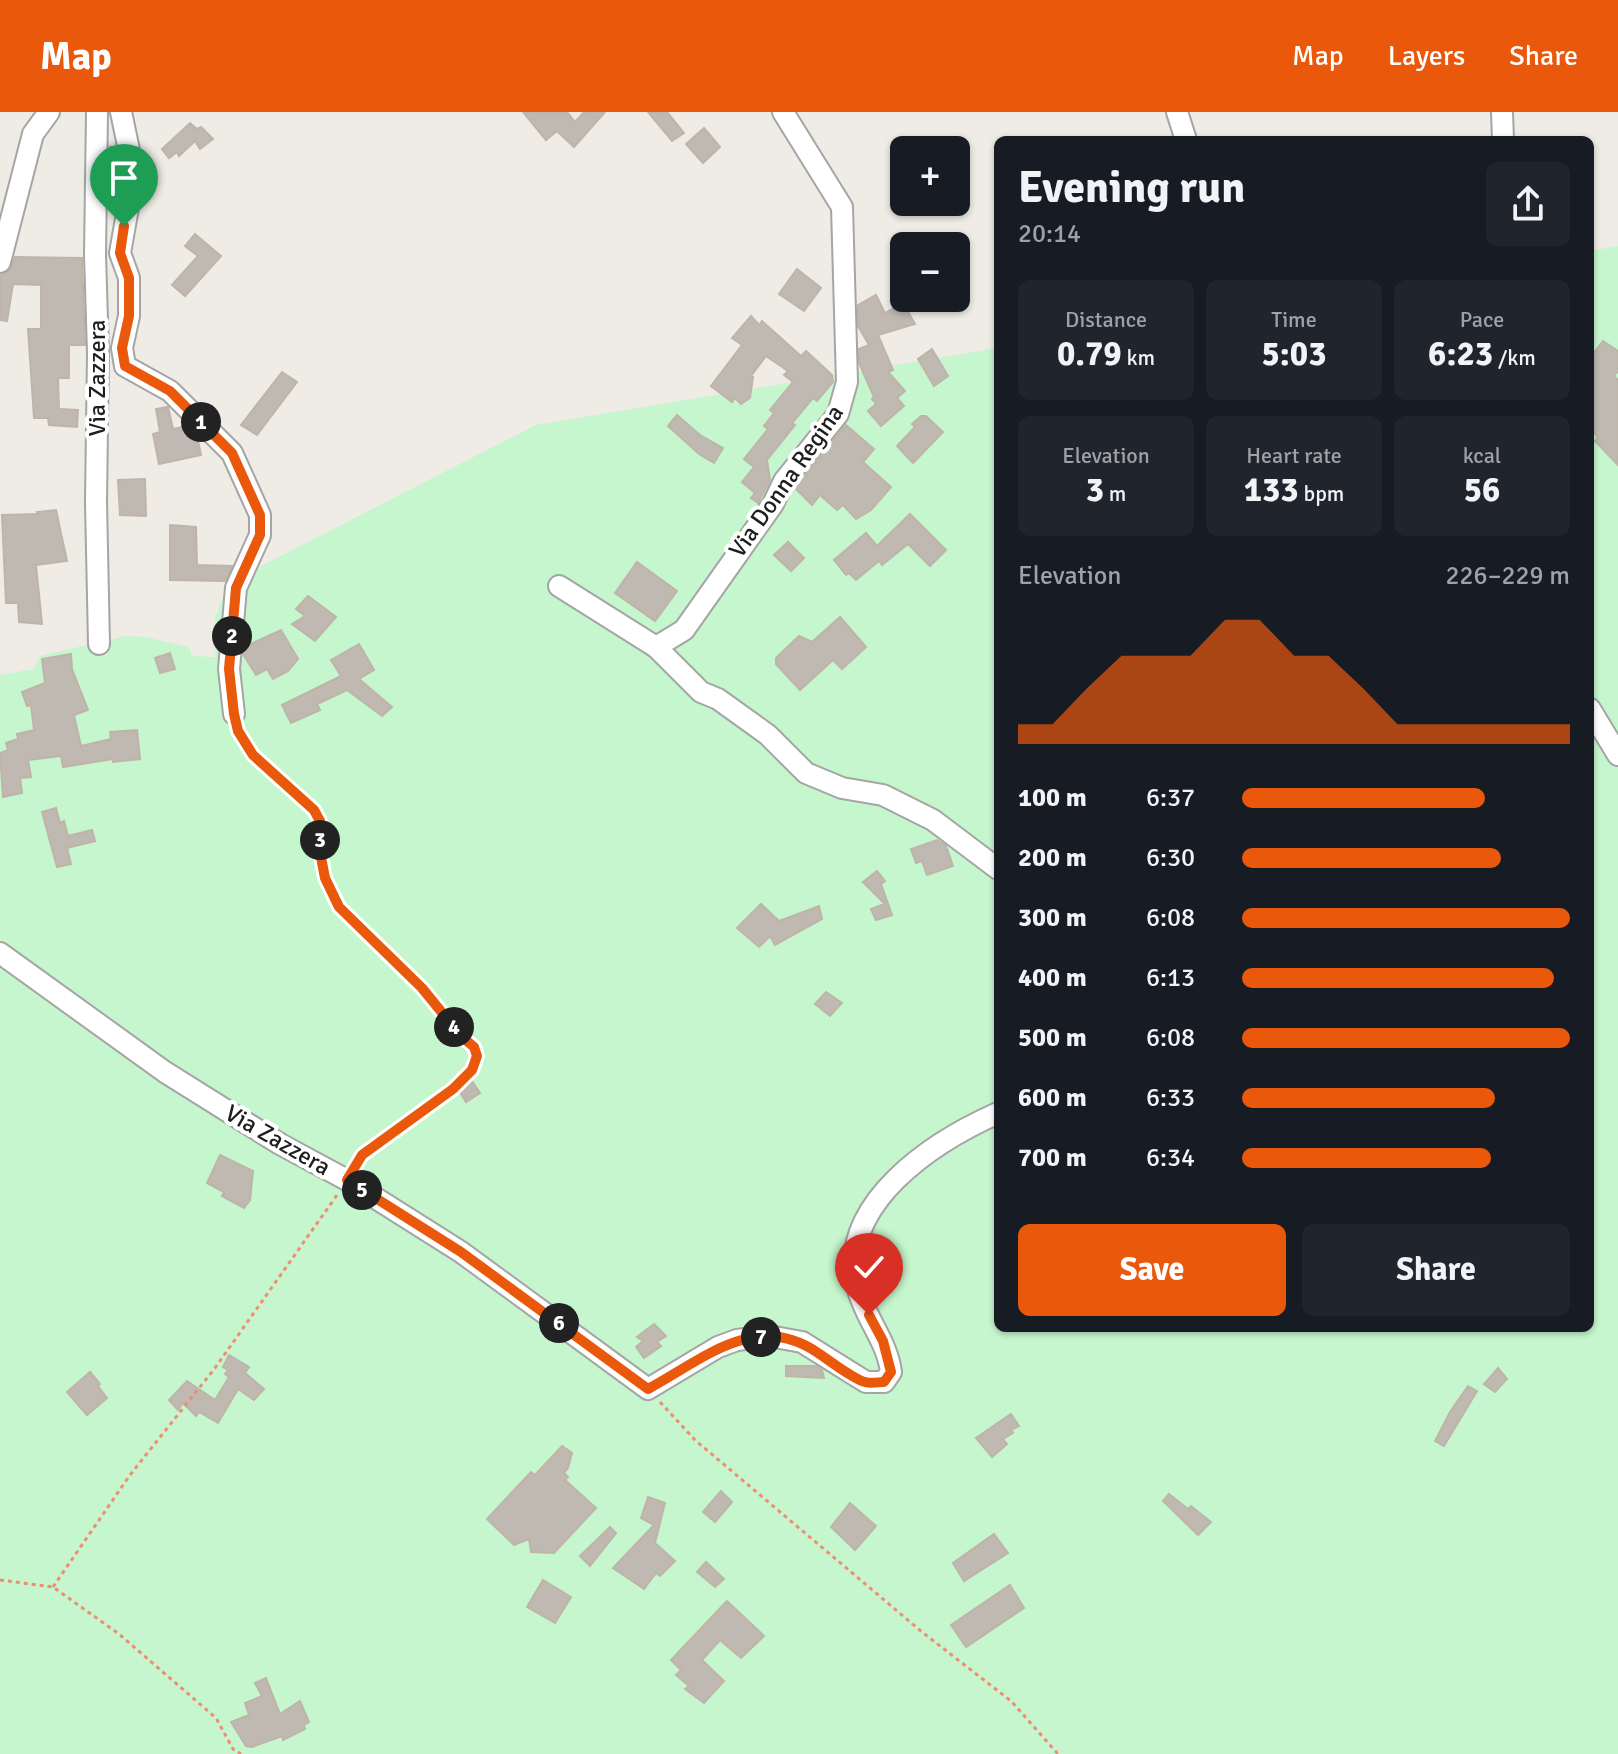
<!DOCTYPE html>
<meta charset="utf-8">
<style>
:root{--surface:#171b24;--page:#20242c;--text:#f1f3f6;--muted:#9ea1a6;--accent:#ea580c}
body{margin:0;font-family:Signika,sans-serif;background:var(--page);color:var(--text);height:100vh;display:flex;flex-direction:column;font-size:30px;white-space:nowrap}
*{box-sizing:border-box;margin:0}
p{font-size:26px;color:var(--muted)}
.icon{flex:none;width:44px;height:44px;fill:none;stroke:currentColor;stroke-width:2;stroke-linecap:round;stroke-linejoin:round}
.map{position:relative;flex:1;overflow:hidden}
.sheet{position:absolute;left:994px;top:24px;width:600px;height:1196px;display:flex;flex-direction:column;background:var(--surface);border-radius:12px;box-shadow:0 2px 6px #0004}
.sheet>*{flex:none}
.controls{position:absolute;left:890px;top:24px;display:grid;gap:16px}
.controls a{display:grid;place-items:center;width:80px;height:80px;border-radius:12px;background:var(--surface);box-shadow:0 2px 6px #0004;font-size:40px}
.pin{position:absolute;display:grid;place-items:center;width:68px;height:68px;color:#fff;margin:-82px -34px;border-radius:50% 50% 50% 0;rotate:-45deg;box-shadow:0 0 8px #0007}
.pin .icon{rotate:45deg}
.km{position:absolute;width:40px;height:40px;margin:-20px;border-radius:50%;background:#222;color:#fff;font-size:22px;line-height:40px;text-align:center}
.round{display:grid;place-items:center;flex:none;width:84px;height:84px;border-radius:12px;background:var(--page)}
.headline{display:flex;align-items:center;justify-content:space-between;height:136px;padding:0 24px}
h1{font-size:44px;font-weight:800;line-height:60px}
.stats{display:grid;grid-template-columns:repeat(3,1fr);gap:12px;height:136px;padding:8px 24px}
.stats div{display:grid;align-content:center;border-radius:12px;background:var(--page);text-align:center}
.stats b{font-size:34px;font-weight:800}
.stats small{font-size:22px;font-weight:400}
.stats p{font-size:22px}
.chart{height:224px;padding:16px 24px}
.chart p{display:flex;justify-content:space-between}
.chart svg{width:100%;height:144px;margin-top:8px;fill:var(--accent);opacity:.7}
.action{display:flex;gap:16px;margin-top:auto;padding:16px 24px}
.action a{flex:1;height:92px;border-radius:12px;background:var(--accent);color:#fff;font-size:32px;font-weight:800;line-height:92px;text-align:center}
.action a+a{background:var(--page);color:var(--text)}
ul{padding:0 24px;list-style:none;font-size:26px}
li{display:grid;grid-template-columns:128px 96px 1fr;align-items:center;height:60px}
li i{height:20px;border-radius:10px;background:var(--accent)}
header{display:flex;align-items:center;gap:48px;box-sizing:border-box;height:112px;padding:0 40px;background:var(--accent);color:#fff}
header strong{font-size:38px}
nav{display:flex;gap:44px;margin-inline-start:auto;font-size:28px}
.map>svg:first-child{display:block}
</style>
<header>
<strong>Map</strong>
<nav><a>Map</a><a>Layers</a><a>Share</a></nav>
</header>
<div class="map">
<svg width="1618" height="1642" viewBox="0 0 1618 1642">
<rect width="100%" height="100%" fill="#efece5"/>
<path fill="#c5f6cd" d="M1618,134v1508h-1618v-1079l34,-6 6,-13 86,-20 19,1 44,10 3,9 24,1c-4,-38 -2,-43 16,-76l304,-156 462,-77v980h592v-1077z"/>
<g fill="#bfb9b2" stroke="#bfb4a8" stroke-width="2">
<polygon points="523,0 567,0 575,10 584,0 605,0 574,35 557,19 546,28"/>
<polygon points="648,0 667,0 684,21 672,29"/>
<polygon points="190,11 197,17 201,15 213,27 200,37 195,29 179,44 177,40 169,46 162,37"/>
<polygon points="704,16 720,35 703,51 686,32"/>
<polygon points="110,35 115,35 121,62 119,74 109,73"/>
<polygon points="195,122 221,144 185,184 172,173 198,144 185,134"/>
<polygon points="15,145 82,146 85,233 69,233 69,266 58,266 59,297 78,298 77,315 49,313 48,306 34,306 28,217 41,217 41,173 13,172 7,209 0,208 1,163 10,158"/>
<polygon points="797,157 821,176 804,199 779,182"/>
<polygon points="876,183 885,201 903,191 915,212 878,223 893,258 888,260 905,279 897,286 904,294 881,314 868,299 876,292 872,287 874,285 859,251 859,237 869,233 858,214 858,193"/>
<polygon points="751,204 759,213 762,209 801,244 806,239 832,263 833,270 817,289 813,286 792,311 795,313 767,348 770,368 758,391 751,386 755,381 742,370 754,355 744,347 768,317 764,314 774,301 770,298 793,270 784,263 788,259 766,244 751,264 753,265 750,286 741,292 735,286 732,290 711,274 742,233 732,226"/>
<polygon points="1603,229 1618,239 1618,259 1614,264 1618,268 1618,353 1595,329 1598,326 1590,316 1590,246"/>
<polygon points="932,237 948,264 934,274 918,247"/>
<polygon points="282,260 297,270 257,323 241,313"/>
<polygon points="168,295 173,317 187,314 197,324 201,343 159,352 153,322 160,320 156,297"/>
<polygon points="677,303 700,323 723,336 714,351 699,342 668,314"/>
<polygon points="921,304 926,304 943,320 913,351 897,334 915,315 912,312"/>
<polygon points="846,313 874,337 863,350 891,375 871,398 856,407 843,393 837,398 820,383 812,393 795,376"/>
<polygon points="145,367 146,404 120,403 118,368"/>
<polygon points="56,398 67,449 36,453 42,512 19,510 18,491 6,491 2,403 38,402 37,400"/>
<polygon points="910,402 946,438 930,454 908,432 882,453 879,449 856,468 849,461 846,463 834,448 866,421 877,434"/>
<polygon points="170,413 196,415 197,453 232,454 225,469 170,468"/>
<polygon points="788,430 804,446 791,459 774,443"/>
<polygon points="637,450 677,479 655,509 615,481"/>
<polygon points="308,484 336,505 315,529 292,512 305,504 296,497"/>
<polygon points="840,505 866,535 842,557 833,548 800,578 776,552 776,546 799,524 812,530"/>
<polygon points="281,518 298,547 288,559 273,567 267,557 256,563 243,542 244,535"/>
<polygon points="359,532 374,558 359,567 392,595 382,604 347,578 317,592 320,598 291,611 282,593 341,564 331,548"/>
<polygon points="170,541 175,557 160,561 155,546"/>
<polygon points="71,542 72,557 88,598 74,603 81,634 111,627 110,620 137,618 140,647 113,650 113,647 63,655 61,644 28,648 31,665 20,666 22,681 3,685 0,641 8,638 6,631 18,627 17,622 34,618 31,593 27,594 22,580 45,571 42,547"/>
<polygon points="56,696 60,711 64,709 68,724 92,718 95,729 67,736 71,752 57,755 42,700"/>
<polygon points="937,728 946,734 953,754 927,763 922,749 916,751 911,737"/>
<polygon points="877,759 885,769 881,772 892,803 876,808 871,797 885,792 863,770"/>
<polygon points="761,792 779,809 819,794 822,807 775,833 770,824 759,835 737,816"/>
<polygon points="826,880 842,891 830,904 815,892"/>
<polygon points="472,969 480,981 466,990 458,977"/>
<polygon points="220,1043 253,1059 250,1088 244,1096 222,1084 224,1080 207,1071"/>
<polygon points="654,1212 666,1224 657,1230 661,1234 644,1246 636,1235 643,1229 637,1225"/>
<polygon points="229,1243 249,1255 245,1261 264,1277 254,1288 238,1277 218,1311 199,1300 196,1304 183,1291 178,1298 169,1288 187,1269 215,1288 229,1265 225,1262 228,1258 223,1255"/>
<polygon points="786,1254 816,1254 822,1258 824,1266 786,1264"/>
<polygon points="1498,1256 1507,1267 1495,1280 1484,1272"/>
<polygon points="90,1260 100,1272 98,1274 107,1286 87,1303 67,1280"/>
<polygon points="1468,1274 1477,1279 1444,1334 1435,1329 1450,1300"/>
<polygon points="1011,1302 1019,1314 1011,1318 1013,1321 1003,1327 1007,1332 992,1345 976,1326"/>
<polygon points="562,1334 572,1341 568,1356 564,1361 568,1365 565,1368 596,1396 554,1441 531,1440 529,1427 514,1433 487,1407 531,1360 535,1363"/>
<polygon points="721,1379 732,1390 715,1410 703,1400"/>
<polygon points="1169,1382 1188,1397 1191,1394 1211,1410 1198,1423 1163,1389"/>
<polygon points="648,1385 665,1391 655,1431 675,1449 660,1464 656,1461 644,1477 613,1456 654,1413 641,1406"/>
<polygon points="850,1391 876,1414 855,1438 831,1415"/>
<polygon points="610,1415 616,1421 590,1454 580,1444"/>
<polygon points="994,1422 1008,1441 964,1469 953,1451"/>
<polygon points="706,1450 724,1467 715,1475 697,1460"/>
<polygon points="543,1468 571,1485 555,1511 527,1495"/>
<polygon points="1010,1473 1024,1496 966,1535 951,1513"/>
<polygon points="727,1489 764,1524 741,1546 720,1528 702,1548 724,1569 704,1591 685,1577 689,1574 676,1563 681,1558 671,1548"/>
<polygon points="266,1566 280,1602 300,1589 309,1610 304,1613 305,1617 283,1628 282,1624 252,1635 246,1634 231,1610 249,1603 245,1591 262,1584 255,1571"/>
</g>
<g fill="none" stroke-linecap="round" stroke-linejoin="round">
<defs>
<g id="minor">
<polyline points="97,0 95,143 98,241 96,390 99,532"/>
<polyline points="121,0 134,62 120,141 129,166 129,204 122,236 125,254 170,279 232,341 260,403 260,423 236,476 229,557 234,602"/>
<polyline points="1177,0 1186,28"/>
<polyline points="1502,0 1503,28"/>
<polyline points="0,150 33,22 49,0"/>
<polyline points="559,474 656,535 701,580 718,587 768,623 806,661 842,676 883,683 933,708 998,757"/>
<polyline points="656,535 684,518 773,392 784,369 838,302 847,270 842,95 783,0"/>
<polyline points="1590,597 1618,643"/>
<path d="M0,841l165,119 115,72 67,36 114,72 187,137 70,-42 19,-7 32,-4 33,6 64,40h18l7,-10c-4,-32 -27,-55 -34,-86 -20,-83 78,-145 141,-173"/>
</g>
</defs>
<use href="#minor" stroke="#a5a5a5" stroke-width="24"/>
<g stroke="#f18c74" stroke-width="3" stroke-dasharray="4 4" stroke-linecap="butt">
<polyline points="238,617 253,643 314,698 320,709 320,740 325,766 339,795 422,876 461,924 474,935 477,944 472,958 453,977 362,1043 356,1053"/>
<polyline points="660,1290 695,1328 922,1520 1011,1589 1058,1642"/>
<polyline points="0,1468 53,1475 119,1522 216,1606 233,1637 241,1642"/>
<polyline points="53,1475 130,1363 215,1256 337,1083"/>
</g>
<use href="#minor" stroke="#fff" stroke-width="20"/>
</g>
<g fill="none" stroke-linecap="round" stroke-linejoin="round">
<defs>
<path id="route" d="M124,114l-4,27 9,25v38l-7,32 3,18 45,25 62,62 28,62v20l-24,53 -7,81 5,45 4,17 15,24 61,55 6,11v31l5,26 14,29 83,81 39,48 13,11 3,9 -5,14 -19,19 -91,66 -15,25 114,72 187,137c54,-29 108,-79 170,-36 11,7 35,26 47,29 6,2 14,0 19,0l7,-10 -8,-31 -14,-26"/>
</defs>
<use href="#route" stroke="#fff" stroke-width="16"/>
<use href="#route" stroke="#ea580c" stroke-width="10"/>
</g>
<g text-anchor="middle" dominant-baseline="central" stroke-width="8" stroke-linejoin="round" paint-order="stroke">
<g font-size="24" fill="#1e1e1e" stroke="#fff">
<text transform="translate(97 266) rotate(-90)">Via Zazzera</text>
<text transform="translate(786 369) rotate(-55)">Via Donna Regina</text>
<text transform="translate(278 1028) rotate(30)">Via Zazzera</text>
</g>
</g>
</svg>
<div class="controls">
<a>+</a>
<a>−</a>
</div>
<div class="pin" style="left:124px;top:114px;background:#1e9e55"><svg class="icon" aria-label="arrive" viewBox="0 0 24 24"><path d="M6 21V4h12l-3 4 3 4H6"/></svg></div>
<div class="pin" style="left:869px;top:1203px;background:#d93025"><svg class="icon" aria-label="check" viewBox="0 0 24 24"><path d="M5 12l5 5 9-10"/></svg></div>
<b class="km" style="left:201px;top:310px">1</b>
<b class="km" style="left:232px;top:524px">2</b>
<b class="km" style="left:320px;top:728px">3</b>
<b class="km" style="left:454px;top:915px">4</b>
<b class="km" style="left:362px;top:1078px">5</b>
<b class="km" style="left:559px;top:1211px">6</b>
<b class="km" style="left:761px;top:1225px">7</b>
<section class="sheet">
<div class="headline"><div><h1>Evening run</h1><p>20:14</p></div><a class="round"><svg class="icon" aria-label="share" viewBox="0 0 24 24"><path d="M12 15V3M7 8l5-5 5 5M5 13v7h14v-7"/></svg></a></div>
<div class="stats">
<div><p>Distance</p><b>0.79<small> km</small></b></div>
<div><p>Time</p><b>5:03</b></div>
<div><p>Pace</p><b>6:23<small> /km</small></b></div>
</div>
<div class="stats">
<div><p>Elevation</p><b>3<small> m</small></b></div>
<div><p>Heart rate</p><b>133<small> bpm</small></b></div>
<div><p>kcal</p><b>56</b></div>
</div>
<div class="chart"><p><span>Elevation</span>226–229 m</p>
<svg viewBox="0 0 160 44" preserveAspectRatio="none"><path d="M0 44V38L10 38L20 27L30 17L40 17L50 17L60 6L70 6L80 17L90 17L100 27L110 38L120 38L130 38L140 38L150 38L160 38V44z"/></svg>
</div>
<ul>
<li><b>100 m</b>6:37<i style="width:74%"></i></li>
<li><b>200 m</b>6:30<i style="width:79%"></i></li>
<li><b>300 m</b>6:08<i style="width:100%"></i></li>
<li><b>400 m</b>6:13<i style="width:95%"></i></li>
<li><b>500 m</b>6:08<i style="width:100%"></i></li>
<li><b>600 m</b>6:33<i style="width:77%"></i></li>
<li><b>700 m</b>6:34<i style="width:76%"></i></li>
</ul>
<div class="action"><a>Save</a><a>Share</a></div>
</section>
</div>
